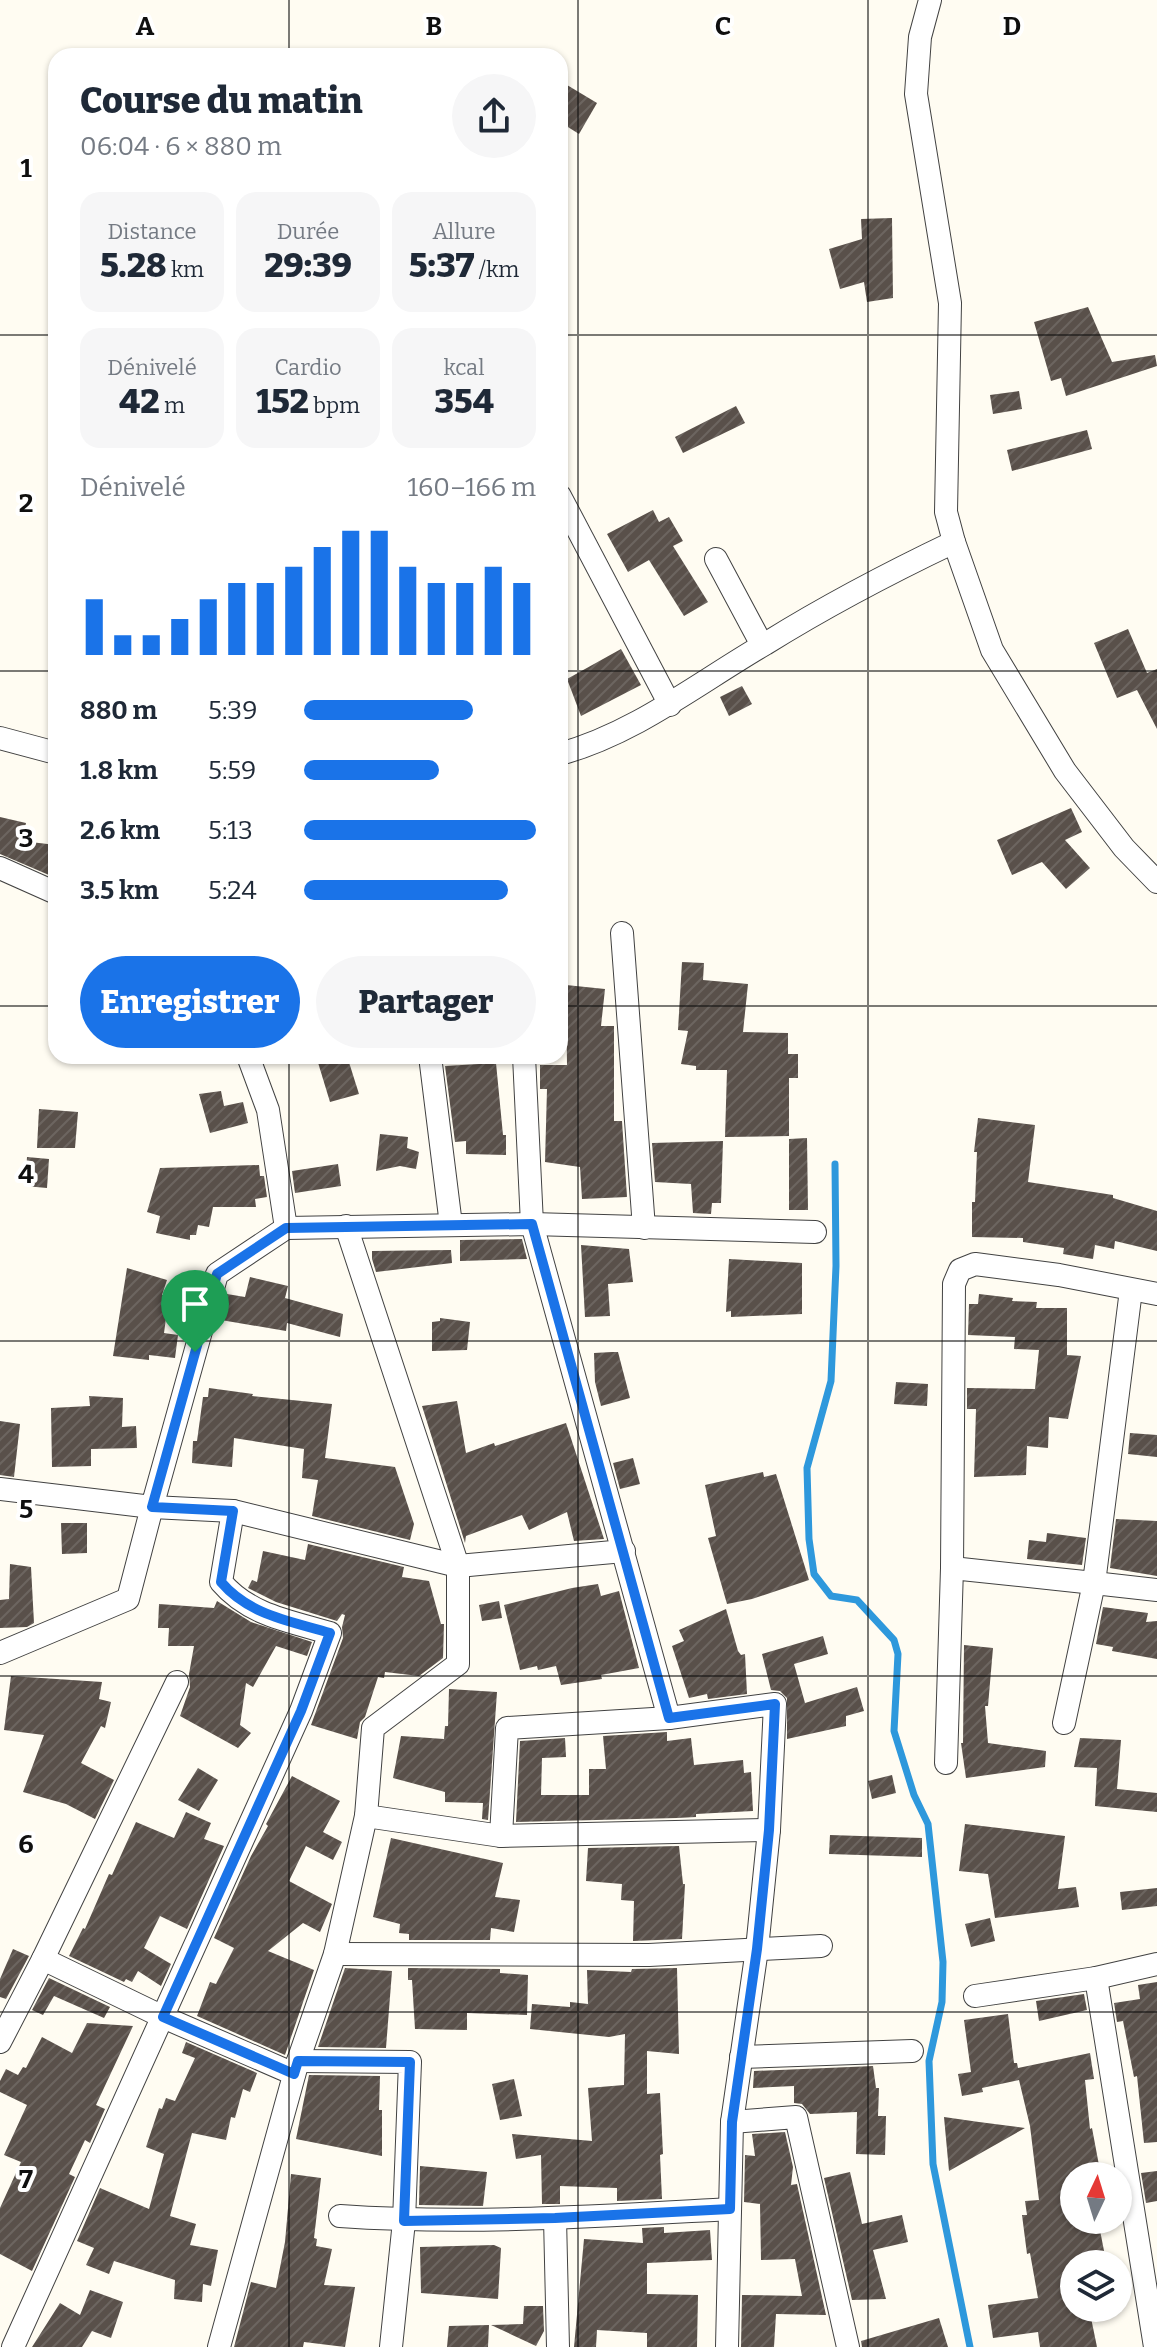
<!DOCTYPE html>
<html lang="fr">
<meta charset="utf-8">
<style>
:root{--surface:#fff;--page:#f6f6f7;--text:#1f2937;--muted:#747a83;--accent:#1a73e8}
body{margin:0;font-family:Bitter,serif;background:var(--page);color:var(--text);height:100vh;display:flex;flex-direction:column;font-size:30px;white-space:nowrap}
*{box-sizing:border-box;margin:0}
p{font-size:26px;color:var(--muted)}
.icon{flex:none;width:44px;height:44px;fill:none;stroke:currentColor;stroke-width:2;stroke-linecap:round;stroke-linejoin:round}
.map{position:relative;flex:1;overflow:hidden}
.panel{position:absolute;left:48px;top:48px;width:520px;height:1016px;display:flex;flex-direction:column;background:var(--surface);border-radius:24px;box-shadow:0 2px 6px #0004}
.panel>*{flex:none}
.needle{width:52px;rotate:4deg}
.controls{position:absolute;left:1060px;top:2162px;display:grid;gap:16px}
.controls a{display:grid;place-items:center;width:72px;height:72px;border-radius:50%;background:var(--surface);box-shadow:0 2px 6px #0004;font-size:40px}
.pin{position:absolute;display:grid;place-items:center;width:68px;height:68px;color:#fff;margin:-82px -34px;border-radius:50% 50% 50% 0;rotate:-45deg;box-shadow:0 0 8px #0007}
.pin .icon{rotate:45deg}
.round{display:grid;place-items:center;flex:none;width:84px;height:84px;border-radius:42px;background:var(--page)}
.overview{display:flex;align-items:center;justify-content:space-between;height:136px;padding:0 32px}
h1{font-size:36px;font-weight:800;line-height:60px}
.stats{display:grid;grid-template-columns:repeat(3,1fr);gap:12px;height:136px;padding:8px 32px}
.stats div{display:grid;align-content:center;border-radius:20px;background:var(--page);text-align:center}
.stats b{font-size:34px;font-weight:800}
.stats small{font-size:22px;font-weight:400}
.stats p{font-size:22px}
.chart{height:224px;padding:16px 32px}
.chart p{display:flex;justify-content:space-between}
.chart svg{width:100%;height:144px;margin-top:8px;stroke:var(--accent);stroke-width:6}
.cta{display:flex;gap:16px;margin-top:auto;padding:16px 32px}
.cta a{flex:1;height:92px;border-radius:48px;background:var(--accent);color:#fff;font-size:32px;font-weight:800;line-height:92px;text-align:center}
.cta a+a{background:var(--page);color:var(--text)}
ul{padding:0 32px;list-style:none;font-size:26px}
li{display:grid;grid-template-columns:128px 96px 1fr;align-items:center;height:60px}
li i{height:20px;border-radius:10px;background:var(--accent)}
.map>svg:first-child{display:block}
</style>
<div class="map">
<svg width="1157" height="2347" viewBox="0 0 1157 2347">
<defs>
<pattern id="building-hatch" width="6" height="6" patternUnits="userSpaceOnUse" patternTransform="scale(2)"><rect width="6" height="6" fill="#59504a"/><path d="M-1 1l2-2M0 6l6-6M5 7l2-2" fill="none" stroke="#6c6560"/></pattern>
</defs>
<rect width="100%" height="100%" fill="#fffcf2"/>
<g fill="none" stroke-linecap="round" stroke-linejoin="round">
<polyline stroke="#2e98dc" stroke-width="7" points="835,1164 836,1266 831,1381 807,1468 809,1539 814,1574 831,1596 857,1600 894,1640 898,1654 894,1731 914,1795 928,1824 943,1962 942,2002 929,2061 933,2164 970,2347"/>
</g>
<g fill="url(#building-hatch)">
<polygon points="567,85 597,103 579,134 560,122 560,97"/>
<polygon points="892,218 893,298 867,302 864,282 840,289 829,249 862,239 861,219"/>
<polygon points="1088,307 1112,362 1155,355 1157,366 1066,396 1061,378 1051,381 1034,322"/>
<polygon points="1019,391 1022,409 993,414 990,395"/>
<polygon points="736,406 745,423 683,453 675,437"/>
<polygon points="1087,430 1092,449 1012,471 1007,450"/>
<polygon points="653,510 659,522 669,517 683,541 673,546 708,602 684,616 649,560 628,572 607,534"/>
<polygon points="1128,629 1147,673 1157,669 1157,729 1137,690 1117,698 1094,643"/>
<polygon points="621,649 641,685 581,716 567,679"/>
<polygon points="742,686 752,704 729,716 720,697"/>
<polygon points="1071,808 1082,832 1065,840 1090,868 1066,889 1042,862 1012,875 997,840"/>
<polygon points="0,817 26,823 22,841 56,845 56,878 0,854"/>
<polygon points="682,962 704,963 703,980 748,984 743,1032 788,1033 788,1054 798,1054 798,1078 789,1078 789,1136 725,1137 727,1070 696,1070 696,1066 681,1064 688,1031 678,1030"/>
<polygon points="566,985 605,989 601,1026 614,1026 614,1121 622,1121 627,1197 582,1199 580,1167 545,1162 547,1089 540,1089 540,1065 567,1065"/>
<polygon points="316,1056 347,1056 359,1094 330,1102"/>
<polygon points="496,1063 503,1135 506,1135 506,1155 466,1154 466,1141 455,1142 445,1066"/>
<polygon points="221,1091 224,1106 243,1102 248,1123 210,1133 199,1094"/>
<polygon points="39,1109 78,1112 75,1148 37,1148"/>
<polygon points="978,1118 1035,1125 1028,1182 1113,1195 1113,1198 1157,1211 1157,1251 1115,1241 1114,1249 1095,1245 1093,1259 1063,1254 1064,1248 1023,1242 1023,1238 972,1237 972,1202 975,1202 977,1152 974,1152"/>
<polygon points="380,1134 408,1137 407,1148 419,1152 416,1169 400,1166 376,1171"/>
<polygon points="807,1138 808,1210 789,1210 789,1139"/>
<polygon points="723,1141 721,1203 712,1203 711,1214 693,1213 691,1184 655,1182 652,1143"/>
<polygon points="27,1157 49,1159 47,1188 25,1186"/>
<polygon points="338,1164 341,1186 295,1193 292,1171"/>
<polygon points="259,1165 260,1176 264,1176 267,1197 255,1199 256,1207 213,1207 209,1227 198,1225 196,1235 190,1235 190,1240 156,1233 160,1216 147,1212 160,1168"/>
<polygon points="522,1239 527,1259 460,1261 460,1240"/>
<polygon points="581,1245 629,1249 633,1282 608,1284 610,1316 585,1317"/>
<polygon points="451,1250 452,1263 376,1272 372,1259 372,1251"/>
<polygon points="729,1259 802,1263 802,1314 731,1317 731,1311 726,1312"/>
<polygon points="127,1268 167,1280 162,1295 169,1296 164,1333 178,1335 175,1358 149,1355 149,1360 113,1356"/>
<polygon points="250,1277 288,1286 285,1298 343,1314 340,1337 287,1323 286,1331 221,1320 227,1294 245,1297"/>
<polygon points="979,1294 1013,1298 1012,1301 1037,1302 1036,1308 1067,1308 1067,1355 1081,1356 1068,1419 1049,1417 1048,1448 1027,1446 1026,1475 974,1477 976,1409 967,1409 967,1388 1035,1389 1039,1350 1014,1349 1015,1337 968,1335 969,1304 978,1304"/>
<polygon points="440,1318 470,1322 467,1350 432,1351 432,1322 440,1321"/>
<polygon points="612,1352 618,1352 630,1398 601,1406 595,1382 594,1353"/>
<polygon points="896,1382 928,1384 927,1406 894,1404"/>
<polygon points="209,1388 253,1394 252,1396 332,1404 325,1458 395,1467 414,1524 410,1540 312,1516 318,1480 302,1478 304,1449 234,1438 232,1467 192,1463 193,1441 197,1441 203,1397 208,1397"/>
<polygon points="89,1396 123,1398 122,1427 136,1426 137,1448 91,1449 91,1466 52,1467 51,1408 90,1406"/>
<polygon points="457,1401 466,1453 494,1443 495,1446 566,1423 604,1539 574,1541 567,1512 529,1530 522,1515 466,1536 465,1543 422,1406"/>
<polygon points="0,1421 20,1424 14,1477 0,1475"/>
<polygon points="1130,1433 1157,1435 1157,1457 1128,1454"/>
<polygon points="633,1458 640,1484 620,1489 613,1463"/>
<polygon points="763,1472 764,1477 776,1474 809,1580 752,1599 727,1604 708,1538 716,1536 705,1485"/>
<polygon points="1116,1519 1157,1521 1157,1576 1110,1568"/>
<polygon points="61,1523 87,1523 87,1553 62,1554"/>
<polygon points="1047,1533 1086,1538 1082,1565 1027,1559 1029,1540 1046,1542"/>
<polygon points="308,1544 404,1567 402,1577 429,1581 441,1624 444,1624 443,1658 419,1676 385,1672 384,1678 378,1677 365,1717 360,1722 357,1739 311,1725 343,1638 342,1627 345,1615 342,1614 337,1621 276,1602 248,1588 252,1580 257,1582 263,1551 305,1560"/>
<polygon points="10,1564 31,1567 34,1623 27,1627 0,1628 0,1600 9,1599"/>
<polygon points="598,1584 601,1596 619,1591 639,1668 601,1675 602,1679 561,1685 556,1666 538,1670 537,1666 520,1670 504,1605 572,1588"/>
<polygon points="217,1601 251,1622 312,1642 307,1656 276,1646 253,1687 246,1683 240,1725 251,1733 238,1748 180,1716 190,1687 189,1674 194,1646 168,1646 169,1628 158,1628 159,1604 214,1608"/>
<polygon points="499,1601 502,1618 482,1621 479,1605"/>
<polygon points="1103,1607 1148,1613 1146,1622 1157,1621 1157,1659 1112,1651 1113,1647 1096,1644"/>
<polygon points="726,1609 738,1651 741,1655 745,1654 747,1694 708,1699 707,1694 689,1698 672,1646 684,1641 679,1630"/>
<polygon points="823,1636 828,1654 794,1664 805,1703 857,1687 864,1711 846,1716 846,1726 787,1739 787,1698 780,1691 771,1690 762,1654"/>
<polygon points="964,1645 993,1648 988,1706 985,1706 988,1743 1046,1751 1045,1767 966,1778 961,1743 963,1743"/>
<polygon points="11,1676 102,1682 99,1699 111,1702 105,1728 101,1726 81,1763 114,1780 95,1819 66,1804 23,1792 44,1735 4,1730"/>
<polygon points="449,1689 497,1692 488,1820 482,1819 483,1803 445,1802 445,1792 393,1778 401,1736 444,1739 445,1726 448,1726"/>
<polygon points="667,1732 667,1741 691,1738 694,1765 743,1760 744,1773 751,1772 753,1811 696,1814 696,1817 677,1818 516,1822 520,1741 565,1738 566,1757 542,1758 541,1795 589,1795 589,1769 606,1769 603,1736"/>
<polygon points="1080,1738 1121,1740 1117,1789 1157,1793 1157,1812 1095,1806 1097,1768 1074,1767"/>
<polygon points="198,1768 218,1780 199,1811 178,1800"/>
<polygon points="892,1775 896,1793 872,1799 868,1781"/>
<polygon points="292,1776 340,1801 323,1832 342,1842 333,1860 306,1846 289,1881 332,1904 320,1932 303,1923 268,1951 314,1970 285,2055 197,2016 210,1982 216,1984 234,1948 214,1938 251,1856 268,1826 266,1824"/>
<polygon points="186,1812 211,1823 204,1839 224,1846 187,1929 160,1916 144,1948 171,1964 161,1986 138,1971 132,1982 126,1979 124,1982 69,1956 83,1928 85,1929 109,1874 112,1875 136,1822 174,1838"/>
<polygon points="965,1824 1065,1836 1058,1889 1076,1887 1079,1907 995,1918 988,1874 959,1871"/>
<polygon points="830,1835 922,1838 922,1857 829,1854"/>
<polygon points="391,1838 503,1863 495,1897 520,1900 514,1932 491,1928 490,1940 409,1940 409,1934 399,1933 400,1924 373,1917"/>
<polygon points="679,1846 683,1884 685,1884 682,1939 633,1941 634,1901 621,1900 622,1884 586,1881 588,1848"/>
<polygon points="1157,1888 1157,1906 1122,1910 1120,1892"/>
<polygon points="990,1918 995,1941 971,1947 965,1924"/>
<polygon points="13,1949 29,1956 6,1999 0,1997 0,1979"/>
<polygon points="345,1968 392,1971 386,2048 318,2047"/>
<polygon points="408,1968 500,1969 500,1973 528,1975 527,2015 467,2013 467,2030 415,2029 412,1980 408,1980"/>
<polygon points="677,1968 679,2054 647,2051 647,2094 660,2093 663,2154 660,2155 662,2199 617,2201 617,2188 560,2186 560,2204 542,2204 541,2155 516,2159 512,2134 592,2141 588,2088 624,2085 625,2034 609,2037 530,2029 532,2004 570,2007 570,2002 588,2004 587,1970 631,1972 632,1969"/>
<polygon points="49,1978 110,2007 104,2018 54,1996 43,2015 32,2010"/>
<polygon points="1157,1982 1157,2142 1144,2143 1137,2076 1134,2077 1123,2021 1117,2022 1114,2003 1140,1999 1138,1985"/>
<polygon points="1084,1994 1087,2010 1039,2021 1036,2001"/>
<polygon points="1008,2014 1014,2063 1017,2063 1018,2068 1090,2053 1094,2079 1085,2080 1090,2129 1092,2128 1101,2176 1074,2176 1074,2220 1098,2220 1106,2261 1074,2264 1074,2308 1089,2308 1097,2347 1040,2347 1038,2332 993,2338 988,2305 1038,2298 1030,2253 1027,2254 1022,2215 1027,2215 1025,2201 1039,2200 1030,2126 1019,2080 982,2088 983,2092 962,2096 958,2074 971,2072 964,2020"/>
<polygon points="87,2023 133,2026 96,2105 105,2109 90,2143 85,2140 69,2174 75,2177 32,2271 0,2254 0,2208 21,2162 4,2155 27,2105 0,2092 0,2081 6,2069 18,2075 23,2067 26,2068 42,2037 72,2053"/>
<polygon points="186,2042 257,2073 250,2092 243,2089 235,2118 231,2117 226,2140 192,2133 170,2216 196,2224 190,2245 218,2250 211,2286 203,2284 202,2302 174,2299 175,2280 114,2261 109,2274 86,2265 94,2248 77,2241 100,2188 149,2209 164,2154 146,2147 159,2108 162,2109 166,2098 175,2101 195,2058 182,2053"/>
<polygon points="873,2066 876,2088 879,2088 878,2116 886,2116 885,2155 856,2154 857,2112 810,2114 802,2104 794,2103 794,2086 753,2088 754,2071"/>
<polygon points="309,2075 380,2076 379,2110 382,2110 382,2156 296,2139"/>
<polygon points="514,2079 522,2116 500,2120 492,2084"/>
<polygon points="944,2117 979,2122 1025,2128 949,2171"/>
<polygon points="785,2132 793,2167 791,2185 797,2184 826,2315 776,2314 774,2347 741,2347 742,2295 802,2296 795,2259 761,2260 760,2204 744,2202 745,2155 755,2156 752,2134"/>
<polygon points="420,2166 487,2172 483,2206 419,2205"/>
<polygon points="1157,2171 1157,2201 1146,2203 1141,2173"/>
<polygon points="850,2172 862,2224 902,2215 908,2242 873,2250 886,2299 852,2300 824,2178"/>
<polygon points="291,2174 321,2178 314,2238 317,2239 316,2246 332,2249 324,2285 355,2287 345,2347 304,2342 303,2347 234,2347 251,2282 276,2288 285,2242"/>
<polygon points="664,2227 664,2233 710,2230 712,2260 647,2263 647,2294 698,2295 697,2347 647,2347 647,2333 597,2330 596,2347 574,2347 584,2239 643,2243 642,2228"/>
<polygon points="494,2245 501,2248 498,2299 421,2293 420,2247"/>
<polygon points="90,2290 123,2302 111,2338 92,2331 82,2347 32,2347 60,2303 80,2315"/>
<polygon points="524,2306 543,2306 544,2331 536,2346 491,2325 523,2324"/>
<polygon points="939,2318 948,2347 862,2347 861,2341"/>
<polygon points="489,2325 488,2347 447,2347 449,2326"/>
</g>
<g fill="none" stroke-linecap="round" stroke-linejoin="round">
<defs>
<g id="minor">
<polyline points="930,0 920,37 916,94 950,303 946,512 954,542 992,650 1065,771 1124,848 1157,882"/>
<polyline points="560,496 670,705"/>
<polyline points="716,559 762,645"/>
<polyline points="0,738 56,753"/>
<path d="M560,754c76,-21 138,-71 205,-110 61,-38 124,-71 189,-102"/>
<polyline points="0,868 56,893"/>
<polyline points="622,933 644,1228"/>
<polyline points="248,1056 268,1110 286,1228"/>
<polyline points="430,1056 451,1225"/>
<polyline points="524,1056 532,1224 669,1718"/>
<polyline points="0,1489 152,1507 217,1274 286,1228 532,1224 815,1232"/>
<polyline points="952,1568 954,1284 960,1270 975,1264 1059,1275 1157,1294"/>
<polyline points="0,1653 128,1599 152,1507 233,1511 458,1566 624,1551"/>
<polyline points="1064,1723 1094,1583 1157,1590"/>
<polyline points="946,1763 952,1568 1094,1583 1131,1290"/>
<polyline points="366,1816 501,1836 769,1830"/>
<polyline points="501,1836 507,1728 669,1718 775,1704 769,1830 757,1949 732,2122 727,2347"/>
<polyline points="335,1954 649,1955 821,1946"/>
<polyline points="43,1959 163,2017 294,2074"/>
<polyline points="1096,1978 1155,2347"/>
<polyline points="975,1996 1096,1978 1157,1964"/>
<polyline points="0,2042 43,1959 177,1682"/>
<polyline points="741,2057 912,2051"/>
<polyline points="298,2061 410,2062 404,2221 391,2347"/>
<polyline points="732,2122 796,2117 848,2347"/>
<path d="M340,2216c130,9 260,0 390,-7"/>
<polyline points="555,2218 558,2347"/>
<path d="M13,2347l288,-636 29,-78c-41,-12 -81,-18 -109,-51l12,-71"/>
<polyline points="219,2347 298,2061 335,1954 366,1816 373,1728 458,1664 458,1566 346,1226"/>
</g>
</defs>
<use href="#minor" stroke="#424242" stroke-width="24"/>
<use href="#minor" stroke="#fff" stroke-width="22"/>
</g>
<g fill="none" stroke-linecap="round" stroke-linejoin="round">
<defs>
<path id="route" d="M532,1224l137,494 106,-14 -6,126 -12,119 -25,173 -2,87 -175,9 -151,3 6,-159 -112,-1 -4,13 -131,-57 138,-306 29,-78c-40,-12 -81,-18 -109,-51l12,-71 -81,-4 65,-233 69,-46z"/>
</defs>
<use href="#route" stroke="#fff" stroke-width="16"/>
<use href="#route" stroke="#1a73e8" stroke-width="10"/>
</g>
<path fill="none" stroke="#0f0f0f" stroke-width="2" stroke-opacity="0.55" d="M289,0v56M578,0v2347M868,0v2347M0,335h56M560,335h597M0,671h56M560,671h597M0,1006h56M560,1006h597M289,1056v1291M0,1341h1157M0,1676h1157M0,2012h1157"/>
<g font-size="26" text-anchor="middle" font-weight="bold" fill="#0f0f0f" stroke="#fff" stroke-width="8" stroke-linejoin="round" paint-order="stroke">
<text x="145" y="35">A</text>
<text x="434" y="35">B</text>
<text x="723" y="35">C</text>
<text x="1012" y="35">D</text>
<text x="26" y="177">1</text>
<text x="26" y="512">2</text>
<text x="26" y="847">3</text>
<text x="26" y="1183">4</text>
<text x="26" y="1518">5</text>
<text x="26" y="1853">6</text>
<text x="26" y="2188">7</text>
</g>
</svg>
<div class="controls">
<a><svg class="needle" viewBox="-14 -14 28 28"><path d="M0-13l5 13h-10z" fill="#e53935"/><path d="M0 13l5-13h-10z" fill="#747a83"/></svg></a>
<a><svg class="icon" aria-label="layers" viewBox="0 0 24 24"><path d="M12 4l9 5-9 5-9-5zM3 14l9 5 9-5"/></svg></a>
</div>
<div class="pin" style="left:195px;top:1352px;background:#1e9e55"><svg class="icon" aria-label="arrive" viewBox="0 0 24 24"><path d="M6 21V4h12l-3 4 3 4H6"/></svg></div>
<section class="panel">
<div class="overview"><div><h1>Course du matin</h1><p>06:04 · 6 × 880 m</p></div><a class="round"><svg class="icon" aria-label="share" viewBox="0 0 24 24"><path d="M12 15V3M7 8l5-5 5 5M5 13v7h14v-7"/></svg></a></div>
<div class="stats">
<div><p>Distance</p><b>5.28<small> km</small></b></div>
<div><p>Durée</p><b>29:39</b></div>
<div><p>Allure</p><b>5:37<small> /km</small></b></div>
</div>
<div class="stats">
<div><p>Dénivelé</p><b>42<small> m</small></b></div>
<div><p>Cardio</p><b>152<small> bpm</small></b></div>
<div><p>kcal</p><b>354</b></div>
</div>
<div class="chart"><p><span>Dénivelé</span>160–166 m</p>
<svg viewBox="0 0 160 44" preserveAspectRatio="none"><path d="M5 44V27M15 44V38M25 44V38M35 44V33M45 44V27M55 44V22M65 44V22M75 44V17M85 44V11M95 44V6M105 44V6M115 44V17M125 44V22M135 44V22M145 44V17M155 44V22"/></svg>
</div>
<ul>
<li><b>880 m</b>5:39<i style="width:73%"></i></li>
<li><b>1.8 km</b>5:59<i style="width:58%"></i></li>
<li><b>2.6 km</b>5:13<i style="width:100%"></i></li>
<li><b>3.5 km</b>5:24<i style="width:88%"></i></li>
</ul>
<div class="cta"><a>Enregistrer</a><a>Partager</a></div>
</section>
</div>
